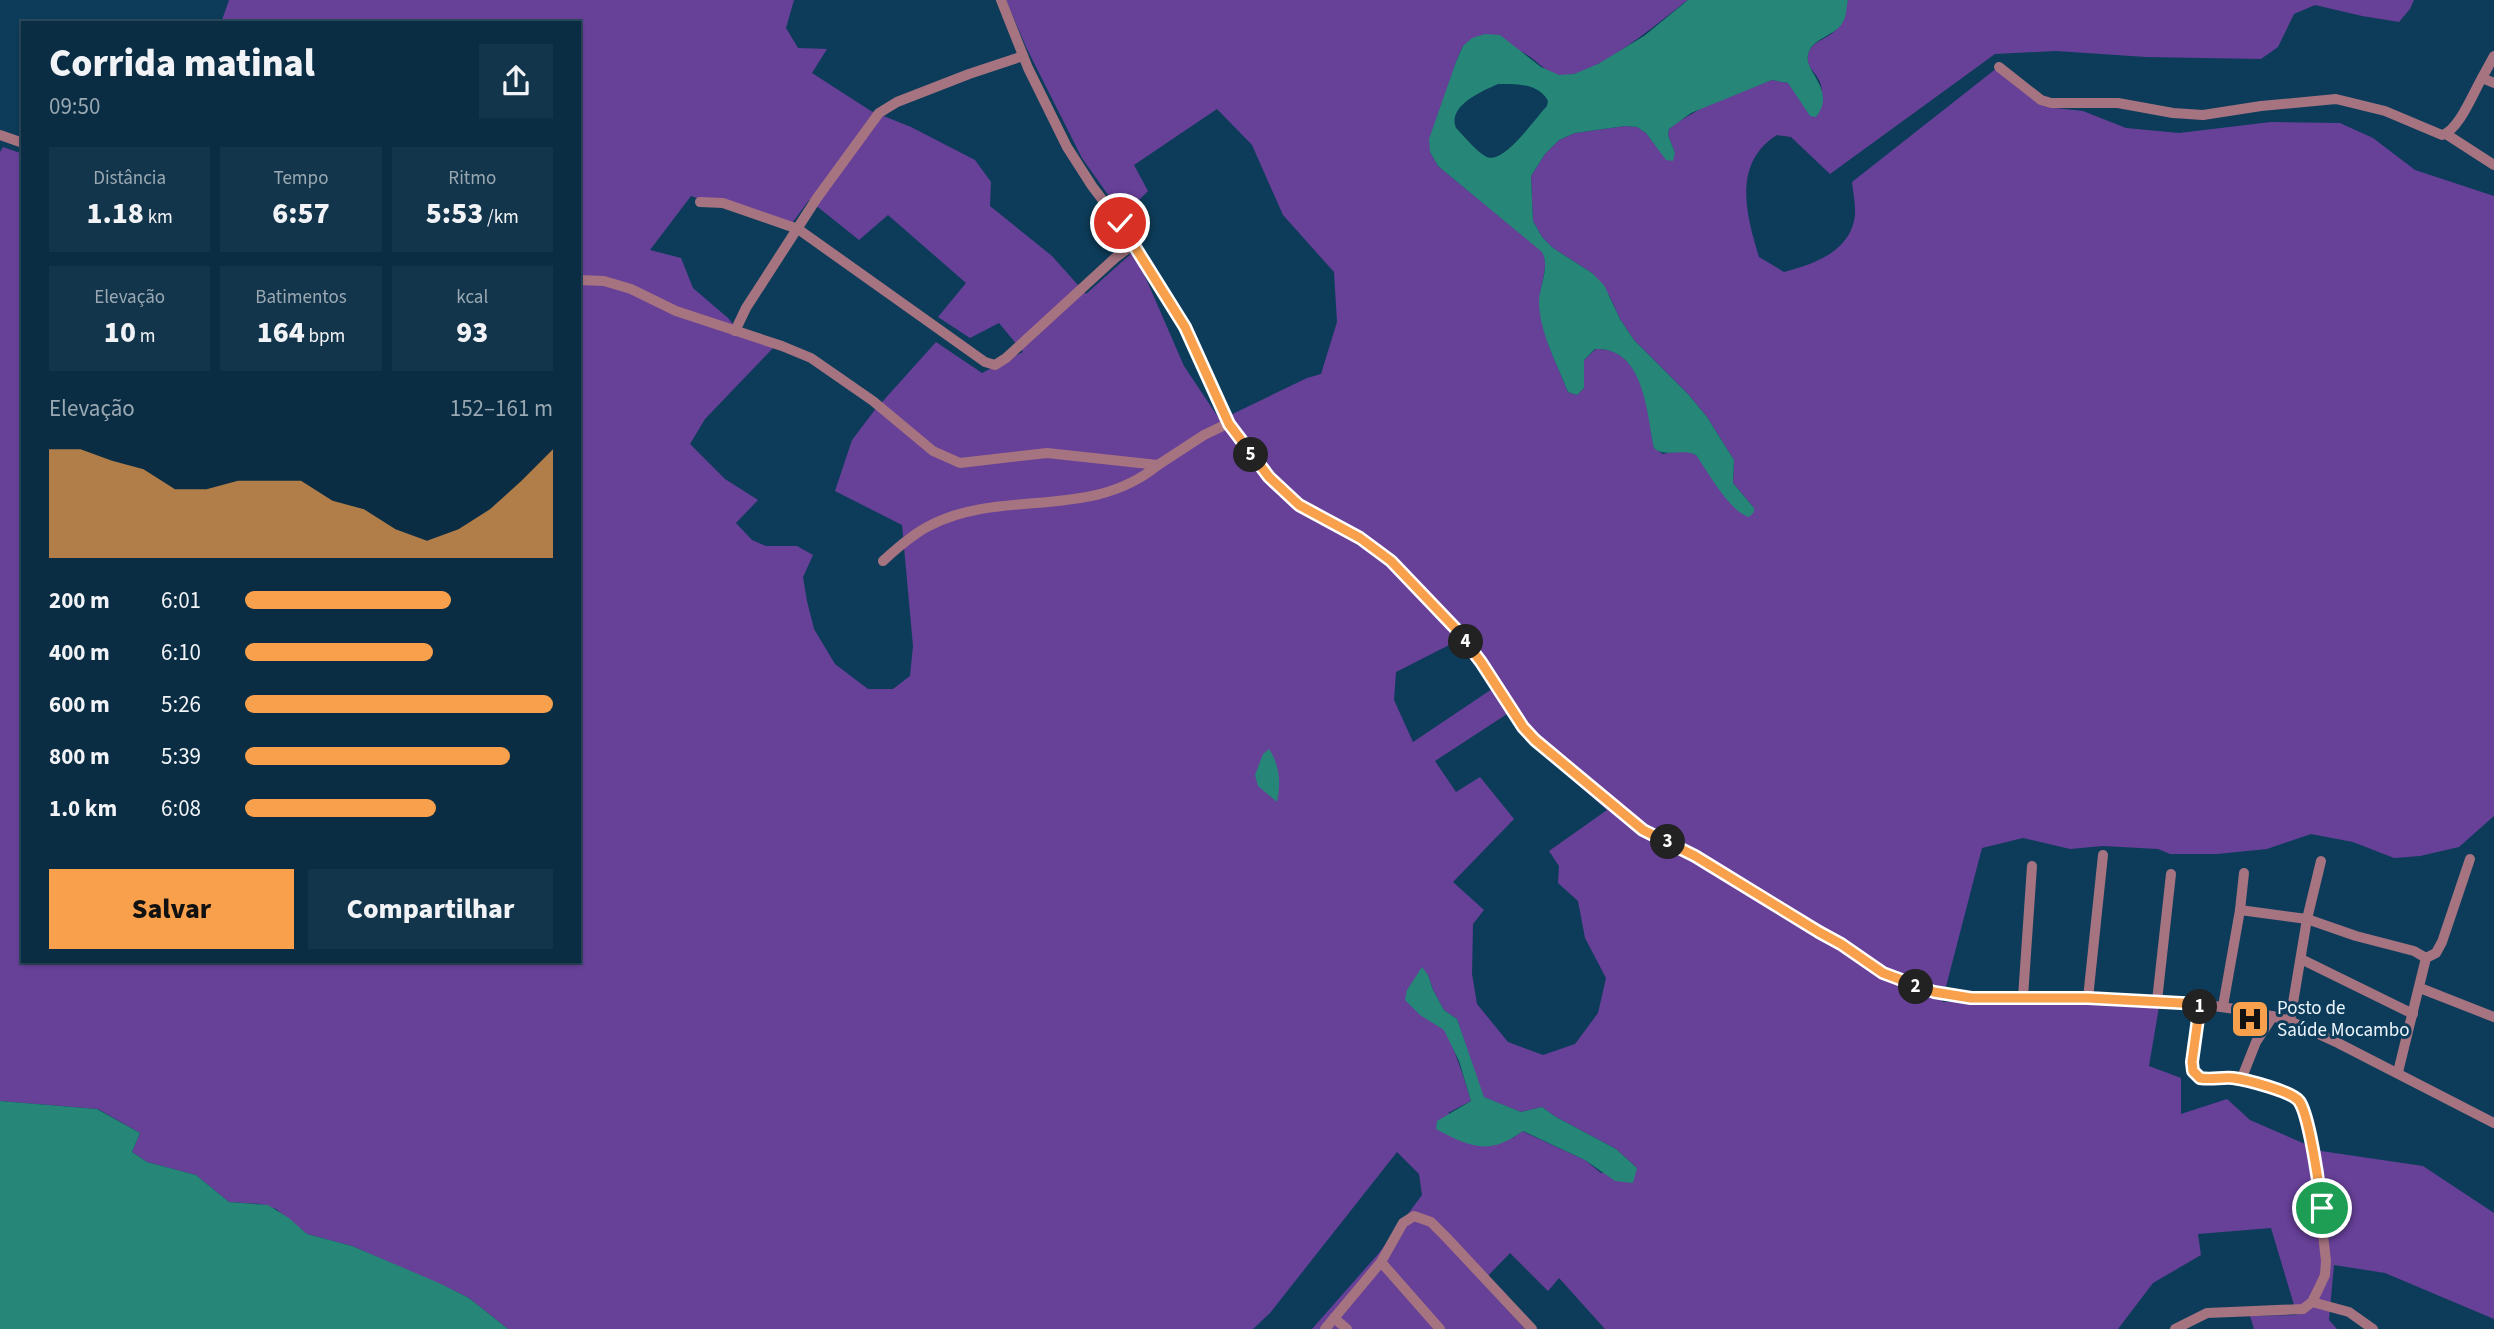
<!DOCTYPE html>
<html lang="pt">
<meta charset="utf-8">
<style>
:root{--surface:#0a2d44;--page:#13354b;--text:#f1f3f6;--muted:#99a8b2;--line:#2a495d;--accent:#f8a04b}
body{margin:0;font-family:"Source Sans 3",sans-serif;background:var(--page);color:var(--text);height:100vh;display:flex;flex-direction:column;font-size:26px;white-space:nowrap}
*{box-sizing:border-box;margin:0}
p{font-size:23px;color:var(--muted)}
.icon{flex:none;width:38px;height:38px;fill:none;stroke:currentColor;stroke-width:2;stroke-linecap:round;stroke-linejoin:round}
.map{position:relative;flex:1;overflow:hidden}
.side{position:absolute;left:21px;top:21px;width:560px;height:942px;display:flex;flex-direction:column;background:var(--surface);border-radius:0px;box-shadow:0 2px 5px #0004,0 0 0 2px var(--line)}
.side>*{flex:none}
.pin{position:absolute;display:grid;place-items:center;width:60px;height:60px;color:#fff;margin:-30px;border:4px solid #fff;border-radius:50%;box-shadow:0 2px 7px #0007}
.km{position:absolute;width:35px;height:35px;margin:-18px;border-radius:50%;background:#222;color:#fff;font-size:19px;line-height:35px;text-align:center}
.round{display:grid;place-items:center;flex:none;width:74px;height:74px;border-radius:0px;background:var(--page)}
.overview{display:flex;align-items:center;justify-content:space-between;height:119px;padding:0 28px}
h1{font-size:38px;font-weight:800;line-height:52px}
.stats{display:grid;grid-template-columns:repeat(3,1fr);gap:10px;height:119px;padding:7px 28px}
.stats div{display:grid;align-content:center;border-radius:0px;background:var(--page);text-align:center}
.stats b{font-size:30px;font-weight:800}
.stats small{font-size:19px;font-weight:400}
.stats p{font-size:19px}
.chart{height:196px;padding:14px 28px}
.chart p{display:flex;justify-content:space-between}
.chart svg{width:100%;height:126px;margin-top:7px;fill:var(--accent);opacity:.7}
.action{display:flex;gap:14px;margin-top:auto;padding:14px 28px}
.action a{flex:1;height:80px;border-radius:0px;background:var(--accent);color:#111;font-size:28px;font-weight:800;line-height:80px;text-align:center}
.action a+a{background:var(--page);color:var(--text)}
ul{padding:0 28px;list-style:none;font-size:23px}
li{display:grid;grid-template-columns:112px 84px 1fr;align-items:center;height:52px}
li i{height:18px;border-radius:9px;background:var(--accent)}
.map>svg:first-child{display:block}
</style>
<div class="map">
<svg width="2494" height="1329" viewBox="0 0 2494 1329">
<rect width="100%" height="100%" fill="#0d3c5a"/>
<path fill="#674098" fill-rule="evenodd" d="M229,0h565l-8,28 12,20 29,1 -15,24 59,38 40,16 64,33 16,22 -1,24 62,50 34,38 48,-43 50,115 36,54 87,-42 14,-4 16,-52 -3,-50 -51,-57 -31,-70 -35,-36 -83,56 14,26 -25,25 -41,-58 -55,-109 -21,-49h682c-26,19 -96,81 -129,75 -16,-3 -23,-17 -37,-23 -9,-5 -46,-5 -59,-6l-7,16 -26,90 8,14 104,85c8,15 -2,32 -2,48 -1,32 17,64 28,93l9,3 7,-7v-28l12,-11c48,-2 52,64 58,99l9,6 14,-3 12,1 7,3 15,20 43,33 -21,-25 1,-23 -27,-43 -19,-23 -54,-54 -14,-21 -10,-22 -18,-24 -39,-25 -11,-11 -9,-16 -2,-45 14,-22 14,-14 16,-7 50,-7 12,1 9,6 10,12 19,8 -7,-18 1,-6 7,-6 33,-19 63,-24 16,3 28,34c7,-9 8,-27 3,-37 -4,-9 -14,-14 -11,-25 2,-13 19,-16 28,-25 8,-9 9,-19 12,-30h566l-4,9 -11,13 -37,-6 -47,-11 -21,9 -16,33 -17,12 -115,-2 -90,-6 -61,3 -165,120 -39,-37 -14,-2c-45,28 -31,80 -18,122l25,15c27,-7 63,-19 70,-51 3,-11 -1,-28 -2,-39l150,-118 44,43 37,4 43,17 53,5 92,-11 69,1 33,15 42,32 79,26v620l-35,31 -39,9 -26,2 -41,-16 -42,-8 -44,15 -50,5h-47l-12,-5 -55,-3 -33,3 -47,-11 -41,10 -40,154h98l119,5 -10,59 32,12v36l46,-15 23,21 71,31 102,15 71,47v106l-109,-46 -51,-8 -5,55 8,9h-83l-4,-13 47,-1 -26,-87 -73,6 3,21 -48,28 -35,46h-513l-46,-51 -11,13 -38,-38 -28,29 43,47h-213l67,-76 43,-58 -3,-21 -22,-22 -127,161 -17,16h-745l-39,-31 -12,-6 -105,-46 -45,-12 -31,-25 -16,-5 -31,-2 -33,-27 -49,-13 -15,-10 8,-19 -42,-24 -98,-8v-949l3,-5 20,7v807h556v-938h-358zM691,196l96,34 22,-30 50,40 29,-25 78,68 -28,34 32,21 29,-15 24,29 -41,21 -46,-31 -62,69 -22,29 -17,51 67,34 11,121 -3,30 -17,13h-25l-33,-25 -21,-35 -7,-28 -4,-24 10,-22 -16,-9h-31l-14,-6 -16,-17 22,-23 -33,-21 -35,-35 15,-25 69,-72 -30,-10 -16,-19 -35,-30 -12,-30 -31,-8zM1457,641l35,48 -79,53 -19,-42 2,-28zM1507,714l29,34 71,62 -58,41 10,15 -1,17 20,18 7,37 21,40 -8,35 -23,31 -32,11 -35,-13 -31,-38 -5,-30 1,-50 11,-14 -31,-28 61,-63 -34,-42 -24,15 -21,-31zM1421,967l7,8 5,15 11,20 13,9 26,78 38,15 21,-5 14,10 60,32 21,19 -36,5 -16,-13 -63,-29 -9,7 -65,-25 23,-12c-13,-46 -33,-89 -50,-134z"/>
<g fill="#268678" fill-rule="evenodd">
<path d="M1688,0h160c-2,7 -1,15 -5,22 -7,14 -32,16 -35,33 -4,17 29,35 8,62l-6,-1 -22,-33 -16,-3 -81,33 -22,16 -1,6 7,18 -2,8 -7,-1 -20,-27 -9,-6 -12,-1 -50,7 -16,7 -14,14 -14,22 2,45 9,16 11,11 39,25 12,12 16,34 14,21 54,54 19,23 27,43 -1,23 21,25v4l-5,5c-19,-5 -41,-45 -53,-62 -15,-7 -32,3 -42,-7 -7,-34 -10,-102 -59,-99l-11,11v28l-7,7 -9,-3c-11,-29 -29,-60 -29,-91 1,-17 11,-34 3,-49l-104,-86 -8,-14 -1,-13 27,-77 7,-16 9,-8 13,-4 15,1 41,32 18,8 15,-1 24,-10 46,-28zM1498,84c17,0 41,-1 50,17l-1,5c-12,12 -45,62 -62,50 -11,-7 -20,-19 -29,-28 -9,-22 26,-37 42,-44z"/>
<path d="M1269,749c11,17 12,34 8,53l-19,-16 -3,-11 8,-21z"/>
<path d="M1422,967l6,8 5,15 11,20 13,9 27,78 37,15 21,-5 14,10 60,32 21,19 -4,15 -18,-2 -30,-21 -62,-29c-34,25 -53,16 -87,-2l1,-8 34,-20 -12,-40 -15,-31 -24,-15 -15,-15 2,-10z"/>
<polygon points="0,1101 97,1109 140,1133 132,1152 147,1162 196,1175 229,1202 268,1205 289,1218 307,1234 352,1246 439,1283 469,1298 508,1329 0,1329"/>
</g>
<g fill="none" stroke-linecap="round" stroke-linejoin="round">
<g stroke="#a67380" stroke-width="10">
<polyline points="1001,0 1028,68 1067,147 1092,186 1120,223 1185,327 1229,423 1252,455 1269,477 1299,504 1360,538 1391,561 1455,628 1481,661 1523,727 1535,740 1643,830 1695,856 1819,932 1841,944 1883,973 1903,983 1954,997 2088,998 2200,1004 2256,1012 2290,1021 2338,1043 2494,1123"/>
<path d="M1999,67l42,33 10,3h67l55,10 30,2 58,-9 75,-7 49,12 57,24c17,-5 31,-42 40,-57l12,5"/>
<polyline points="2482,78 2494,56"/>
<polyline points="2446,134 2494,165"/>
<polyline points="0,135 23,143"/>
<polyline points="700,202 723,203 798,229 985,362 995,365 1006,358 1115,258 1134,244"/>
<polyline points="579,280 604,281 631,289 676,311 782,346 811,358 873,401 933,451 960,463 1047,453 1158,465 1204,435 1229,423"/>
<polyline points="735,331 746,308 817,198 879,113 897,102 969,74 1023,56"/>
<path d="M883,561c14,-13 31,-28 48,-36 72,-37 160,-4 227,-60"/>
<polyline points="2240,910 2307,919 2356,936 2414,951 2426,958"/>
<polyline points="2426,958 2436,953 2442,942 2470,859"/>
<polyline points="2301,959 2413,1014"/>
<polyline points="2420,988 2494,1017"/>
<polyline points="2023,997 2032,866"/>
<polyline points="2088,998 2103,855"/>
<polyline points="2157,1001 2171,874"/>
<polyline points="2223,1006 2240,910 2244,873"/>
<polyline points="2290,1021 2307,919 2321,861"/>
<polyline points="2398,1072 2426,958"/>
<polyline points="2241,1080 2256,1042 2273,1016"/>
<polyline points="1381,1262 1440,1329"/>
<polyline points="2312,1302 2349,1312 2373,1329"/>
<polyline points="1334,1318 1347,1329"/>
<polyline points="1325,1329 1381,1262 1403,1223 1414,1216 1431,1222 1446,1237 1532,1329"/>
<path d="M2175,1329l32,-16 96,-4 9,-7 6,-12 7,-15 1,-14 -11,-97 -14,-58c-8,-15 -53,-27 -70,-28 -11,-1 -24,5 -33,-2 -5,-3 -6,-8 -6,-14l8,-58"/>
</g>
</g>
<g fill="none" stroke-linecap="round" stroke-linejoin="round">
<defs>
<path id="route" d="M1120,223l65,104 44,97 40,53 30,28 61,33 31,23 64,67 26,34 42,65 12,13 108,90 52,26 124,76 22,12 42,29 51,19 37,6h117l112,6 -8,58 1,9 7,7c11,2 22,-1 33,0 14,2 58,13 66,23 11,15 20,86 23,107"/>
</defs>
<use href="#route" stroke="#fff" stroke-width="14"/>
<use href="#route" stroke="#f8a04b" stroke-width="9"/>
</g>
<defs>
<symbol id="hospital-square" viewBox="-11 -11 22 22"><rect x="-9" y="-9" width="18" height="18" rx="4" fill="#f8a04b" stroke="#0d3c5a"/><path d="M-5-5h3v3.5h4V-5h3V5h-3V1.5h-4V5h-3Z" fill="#111"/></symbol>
</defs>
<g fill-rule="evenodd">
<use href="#hospital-square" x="2228" y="997" width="44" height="44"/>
</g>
<g text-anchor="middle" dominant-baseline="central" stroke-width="6" stroke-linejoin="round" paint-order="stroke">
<g font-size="19" fill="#ebf5fc" stroke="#0d3c5a" text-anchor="start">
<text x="2277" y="1008">Posto de<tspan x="2277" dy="22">Saúde Mocambo</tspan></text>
</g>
</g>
</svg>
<div class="pin" style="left:2322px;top:1208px;background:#1e9e55"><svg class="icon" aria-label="arrive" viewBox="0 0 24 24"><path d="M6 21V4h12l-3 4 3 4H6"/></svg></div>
<div class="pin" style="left:1120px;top:223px;background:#d93025"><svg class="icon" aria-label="check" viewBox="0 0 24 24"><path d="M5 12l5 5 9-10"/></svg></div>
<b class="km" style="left:2200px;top:1007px">1</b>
<b class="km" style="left:1916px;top:987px">2</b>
<b class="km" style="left:1668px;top:842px">3</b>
<b class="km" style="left:1466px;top:642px">4</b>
<b class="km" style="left:1251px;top:455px">5</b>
<section class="side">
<div class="overview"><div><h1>Corrida matinal</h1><p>09:50</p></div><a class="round"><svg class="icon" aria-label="share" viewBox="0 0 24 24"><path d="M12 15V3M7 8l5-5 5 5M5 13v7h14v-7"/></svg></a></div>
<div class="stats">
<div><p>Distância</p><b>1.18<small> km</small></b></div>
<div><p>Tempo</p><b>6:57</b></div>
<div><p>Ritmo</p><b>5:53<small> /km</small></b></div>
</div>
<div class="stats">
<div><p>Elevação</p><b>10<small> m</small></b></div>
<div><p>Batimentos</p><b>164<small> bpm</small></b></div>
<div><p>kcal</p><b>93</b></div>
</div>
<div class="chart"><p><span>Elevação</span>152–161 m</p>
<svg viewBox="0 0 160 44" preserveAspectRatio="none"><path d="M0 44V6L10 6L20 10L30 13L40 20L50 20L60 17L70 17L80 17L90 24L100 27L110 34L120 38L130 34L140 27L150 17L160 6V44z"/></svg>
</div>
<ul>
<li><b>200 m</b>6:01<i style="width:67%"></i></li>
<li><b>400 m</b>6:10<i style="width:61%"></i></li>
<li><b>600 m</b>5:26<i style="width:100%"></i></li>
<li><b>800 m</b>5:39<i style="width:86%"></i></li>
<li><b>1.0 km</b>6:08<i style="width:62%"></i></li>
</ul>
<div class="action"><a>Salvar</a><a>Compartilhar</a></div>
</section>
</div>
